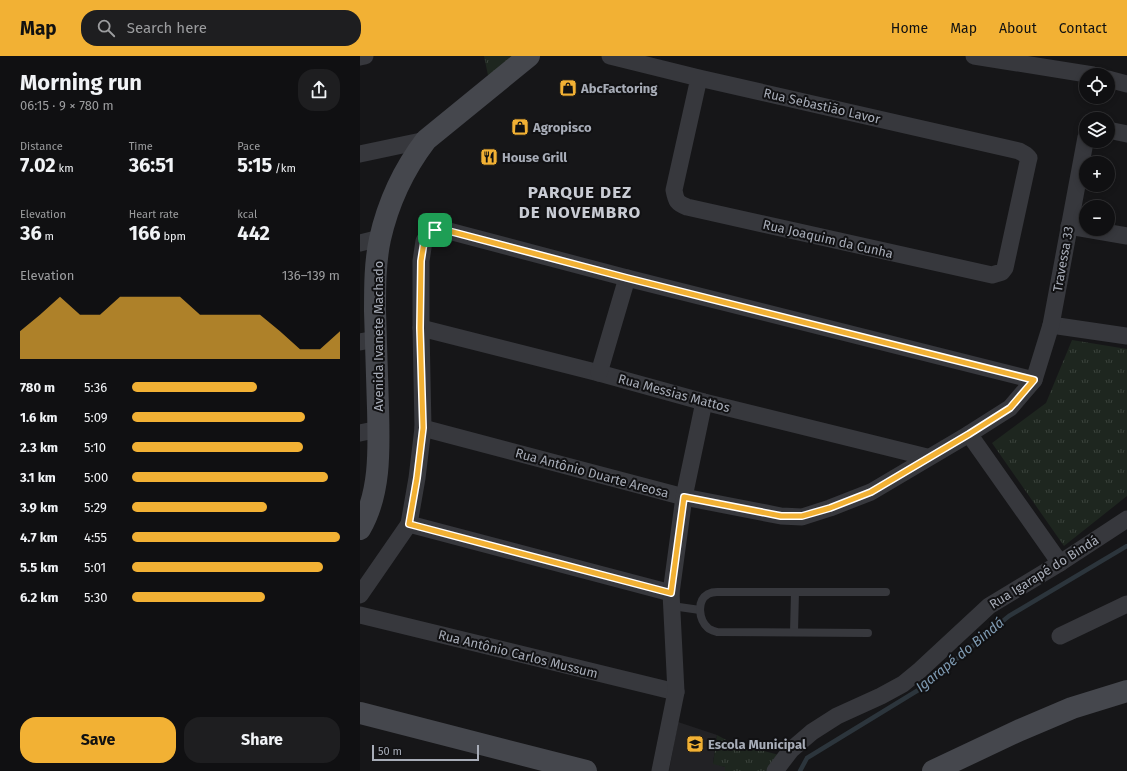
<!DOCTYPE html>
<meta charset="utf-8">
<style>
:root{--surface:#101012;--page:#1e1e20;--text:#f1f3f6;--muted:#9c9d9f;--line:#303032;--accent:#f2b134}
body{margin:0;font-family:"Fira Sans",sans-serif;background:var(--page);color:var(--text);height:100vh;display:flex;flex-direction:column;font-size:15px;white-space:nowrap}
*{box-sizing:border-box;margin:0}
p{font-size:13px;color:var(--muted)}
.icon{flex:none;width:22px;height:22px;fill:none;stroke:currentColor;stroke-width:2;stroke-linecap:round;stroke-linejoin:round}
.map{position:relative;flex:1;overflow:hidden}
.side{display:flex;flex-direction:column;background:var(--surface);width:360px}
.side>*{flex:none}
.controls{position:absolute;left:719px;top:12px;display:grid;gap:8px}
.controls a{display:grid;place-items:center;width:36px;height:36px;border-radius:50%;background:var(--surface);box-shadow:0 2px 6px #0003,0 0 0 1px var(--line);font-size:20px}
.scale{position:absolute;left:12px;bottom:10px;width:107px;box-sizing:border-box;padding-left:4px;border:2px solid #a8adb8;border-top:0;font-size:11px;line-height:14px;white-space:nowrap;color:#a8adb8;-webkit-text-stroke:3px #111113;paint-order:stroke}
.pin{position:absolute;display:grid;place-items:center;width:34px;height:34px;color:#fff;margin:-17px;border-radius:8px;box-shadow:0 2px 6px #0006}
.round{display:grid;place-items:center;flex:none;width:42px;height:42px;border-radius:16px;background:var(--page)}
.overview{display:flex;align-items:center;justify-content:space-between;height:68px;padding:0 20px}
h1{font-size:22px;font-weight:700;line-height:30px}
.figures{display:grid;grid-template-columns:repeat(3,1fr);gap:6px;height:68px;padding:4px 20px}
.figures div{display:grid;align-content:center}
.figures b{font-size:20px;font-weight:700}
.figures small{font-size:11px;font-weight:400}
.figures p{font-size:11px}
.chart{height:112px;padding:8px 20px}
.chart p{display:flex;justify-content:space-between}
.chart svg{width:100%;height:72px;margin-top:4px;fill:var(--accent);opacity:.7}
.button{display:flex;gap:8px;margin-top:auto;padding:8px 20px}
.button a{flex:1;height:46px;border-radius:16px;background:var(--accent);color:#111;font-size:16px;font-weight:700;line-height:46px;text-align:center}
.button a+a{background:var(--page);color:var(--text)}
ul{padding:0 20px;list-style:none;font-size:13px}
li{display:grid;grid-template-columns:64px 48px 1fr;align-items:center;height:30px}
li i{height:10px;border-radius:5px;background:var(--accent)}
header{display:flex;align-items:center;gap:24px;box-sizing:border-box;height:56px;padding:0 20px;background:var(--accent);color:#111}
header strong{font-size:19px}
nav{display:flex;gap:22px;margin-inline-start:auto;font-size:14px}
.search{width:280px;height:36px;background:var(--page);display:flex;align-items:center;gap:10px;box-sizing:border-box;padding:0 14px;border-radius:16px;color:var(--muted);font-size:15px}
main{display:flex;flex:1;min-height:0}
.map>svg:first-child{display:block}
</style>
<header>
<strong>Map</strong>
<div class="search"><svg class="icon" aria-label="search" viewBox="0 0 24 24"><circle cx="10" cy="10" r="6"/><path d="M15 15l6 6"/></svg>Search here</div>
<nav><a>Home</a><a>Map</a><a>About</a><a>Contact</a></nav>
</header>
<main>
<section class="side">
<div class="overview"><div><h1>Morning run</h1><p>06:15 · 9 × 780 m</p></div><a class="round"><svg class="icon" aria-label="share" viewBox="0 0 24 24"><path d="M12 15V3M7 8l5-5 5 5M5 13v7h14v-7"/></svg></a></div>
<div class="figures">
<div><p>Distance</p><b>7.02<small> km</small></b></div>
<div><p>Time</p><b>36:51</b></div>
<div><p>Pace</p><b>5:15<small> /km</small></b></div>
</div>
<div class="figures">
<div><p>Elevation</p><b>36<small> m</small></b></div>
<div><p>Heart rate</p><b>166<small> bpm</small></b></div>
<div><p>kcal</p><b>442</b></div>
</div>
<div class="chart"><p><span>Elevation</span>136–139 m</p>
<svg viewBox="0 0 160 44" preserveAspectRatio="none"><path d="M0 44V27L10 17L20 6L30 17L40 17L50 6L60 6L70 6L80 6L90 17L100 17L110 17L120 17L130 27L140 38L150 38L160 27V44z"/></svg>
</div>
<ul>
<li><b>780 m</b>5:36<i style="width:60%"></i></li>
<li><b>1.6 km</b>5:09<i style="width:83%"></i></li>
<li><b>2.3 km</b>5:10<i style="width:82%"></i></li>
<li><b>3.1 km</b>5:00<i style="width:94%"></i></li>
<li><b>3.9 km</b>5:29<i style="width:65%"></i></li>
<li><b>4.7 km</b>4:55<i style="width:100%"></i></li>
<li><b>5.5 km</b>5:01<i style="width:92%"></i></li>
<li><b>6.2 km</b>5:30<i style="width:64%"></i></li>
</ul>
<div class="button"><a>Save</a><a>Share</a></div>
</section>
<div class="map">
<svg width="767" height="715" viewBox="0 0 767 715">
<defs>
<pattern id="park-tufts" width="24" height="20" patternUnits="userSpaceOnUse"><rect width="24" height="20" fill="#1e261f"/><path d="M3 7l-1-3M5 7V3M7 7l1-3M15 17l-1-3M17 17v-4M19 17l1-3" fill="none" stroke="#3c433d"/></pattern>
</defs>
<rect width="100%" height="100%" fill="#161618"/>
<polygon fill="#222225" points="318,666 357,679 353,707 365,711 365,715 309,715"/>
<g fill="url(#park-tufts)">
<polygon points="124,0 163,0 129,24"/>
<polygon points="712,284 767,293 767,440 704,490 632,387 686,347"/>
<polygon points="357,679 370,686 423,700 412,715 365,715 365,711 353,708"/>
</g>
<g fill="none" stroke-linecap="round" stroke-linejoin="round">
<polyline stroke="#2c353c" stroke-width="4.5" points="440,715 447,702 560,633 649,560 767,490"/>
<g stroke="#37383d" stroke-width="8">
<polyline points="312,550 340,554"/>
<polyline points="434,576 435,536"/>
<path d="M508,577l-151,-1c-3,-1 -7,-2 -9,-4 -9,-8 -12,-27 0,-34 2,-1 7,-2 9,-2h169"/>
</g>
<g stroke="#37383d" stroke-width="17">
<path d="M250,0l89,22 320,73 7,4 3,3 -1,4 -23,106 -3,4 -10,3 -305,-68c-10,-4 -11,-6 -13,-17l25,-112"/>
<polyline points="614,0 733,19"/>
<polyline points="0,1 5,0"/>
<polyline points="748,23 767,28"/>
<polyline points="748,74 767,78"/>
<polyline points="0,98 66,84"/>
<polyline points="709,170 767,180"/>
<polyline points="0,187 20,182"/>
<polyline points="691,269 767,280"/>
<polyline points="61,272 239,317 344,346 567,401"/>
<polyline points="0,286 16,283"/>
<polyline points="239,317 267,222"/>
<polyline points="63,372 324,441 421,460 442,461 470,452 511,436 609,378 650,352 674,324 691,269 726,81"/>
<polyline points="0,377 19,373"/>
<polyline points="609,378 700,507"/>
<polyline points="49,468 311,537"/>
<polyline points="0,539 49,468 57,422 63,372 61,272 61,205 64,185 68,179 75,174 85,174 267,222 674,324"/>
<polyline points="0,559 316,636"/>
<polyline points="700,580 767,548"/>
<polyline points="300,715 316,636 311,537 324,441 344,346"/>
<polyline points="415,715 431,694 452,676 477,660 521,640 543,628 560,614 629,550 700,507 767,463"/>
</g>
<g stroke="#45474d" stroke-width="22">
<path d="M0,473c21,-36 19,-81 18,-121 -1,-33 -2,-65 -3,-97 0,-24 0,-49 5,-72 8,-36 24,-70 46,-99l103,-84"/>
<polyline points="0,657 226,715"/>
<polyline points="573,715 660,674 712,652 767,635"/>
</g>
</g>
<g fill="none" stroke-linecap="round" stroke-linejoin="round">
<defs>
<polygon id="route" points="75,174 85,174 267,222 674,324 650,352 609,378 511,436 470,452 442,460 421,460 324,441 311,537 49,468 57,422 63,372 60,272 61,205 64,186 68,179"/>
</defs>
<use href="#route" stroke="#fff" stroke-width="8"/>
<use href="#route" stroke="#f2b134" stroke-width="5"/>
</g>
<defs>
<symbol id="shop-square" viewBox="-11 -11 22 22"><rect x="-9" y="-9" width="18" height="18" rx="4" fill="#f2b134" stroke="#111113"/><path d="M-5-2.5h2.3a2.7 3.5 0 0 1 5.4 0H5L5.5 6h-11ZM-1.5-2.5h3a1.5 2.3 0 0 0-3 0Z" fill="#111"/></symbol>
<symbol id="restaurant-square" viewBox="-11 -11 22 22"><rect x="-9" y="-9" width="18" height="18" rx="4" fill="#f2b134" stroke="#111113"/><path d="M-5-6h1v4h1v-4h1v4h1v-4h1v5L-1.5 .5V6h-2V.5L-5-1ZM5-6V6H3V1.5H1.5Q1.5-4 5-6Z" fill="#111"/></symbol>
<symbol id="school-square" viewBox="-11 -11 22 22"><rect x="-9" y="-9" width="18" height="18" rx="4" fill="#f2b134" stroke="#111113"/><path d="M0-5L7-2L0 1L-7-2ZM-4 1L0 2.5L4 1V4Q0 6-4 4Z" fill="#111"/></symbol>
</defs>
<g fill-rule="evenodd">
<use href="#shop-square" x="198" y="22" width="20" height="20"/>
<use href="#shop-square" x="150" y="61" width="20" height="20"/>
<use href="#restaurant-square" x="119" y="91" width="20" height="20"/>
<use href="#school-square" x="325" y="678" width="20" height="20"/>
</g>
<g text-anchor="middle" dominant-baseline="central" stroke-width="4" stroke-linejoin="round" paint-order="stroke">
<g font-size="13" font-weight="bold" fill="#a8adb8" stroke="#111113" text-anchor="start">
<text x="221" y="32">AbcFactoring</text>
<text x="173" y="71">Agropisco</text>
<text x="142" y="101">House Grill</text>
<text x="348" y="688">Escola Municipal</text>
</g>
<g font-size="13" fill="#a8adb8" stroke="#111113">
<text transform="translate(462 50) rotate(13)">Rua Sebastião Lavor</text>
<text transform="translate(468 183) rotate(13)">Rua Joaquim da Cunha</text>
<text transform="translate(703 203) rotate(-80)">Travessa 33</text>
<text transform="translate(18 280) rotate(-90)">Avenida Ivanete Machado</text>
<text transform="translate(314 337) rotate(15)">Rua Messias Mattos</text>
<text transform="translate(232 417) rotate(15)">Rua Antônio Duarte Areosa</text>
<text transform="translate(684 516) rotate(-32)">Rua Igarapé do Bindá</text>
<text transform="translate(158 598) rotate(14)">Rua Antônio Carlos Mussum</text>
</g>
<g font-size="14" font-style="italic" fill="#7f9bb3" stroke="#111113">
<text transform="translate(600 599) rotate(-39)">Igarapé do Bindá</text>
</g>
<g font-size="17" font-weight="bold" letter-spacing="1" fill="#c9ccd4" stroke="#111113">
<text x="220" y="136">PARQUE DEZ<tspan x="220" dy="20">DE NOVEMBRO</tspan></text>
</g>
</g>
</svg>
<div class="controls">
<a><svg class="icon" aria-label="locate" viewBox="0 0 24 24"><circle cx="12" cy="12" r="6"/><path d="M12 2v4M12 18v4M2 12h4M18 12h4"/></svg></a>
<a><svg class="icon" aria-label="layers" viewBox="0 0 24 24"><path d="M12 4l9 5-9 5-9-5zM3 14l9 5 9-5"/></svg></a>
<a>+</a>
<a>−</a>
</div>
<div class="scale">50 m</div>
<div class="pin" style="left:75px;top:174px;background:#1e9e55"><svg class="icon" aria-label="arrive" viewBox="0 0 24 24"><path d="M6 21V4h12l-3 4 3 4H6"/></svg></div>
</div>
</main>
